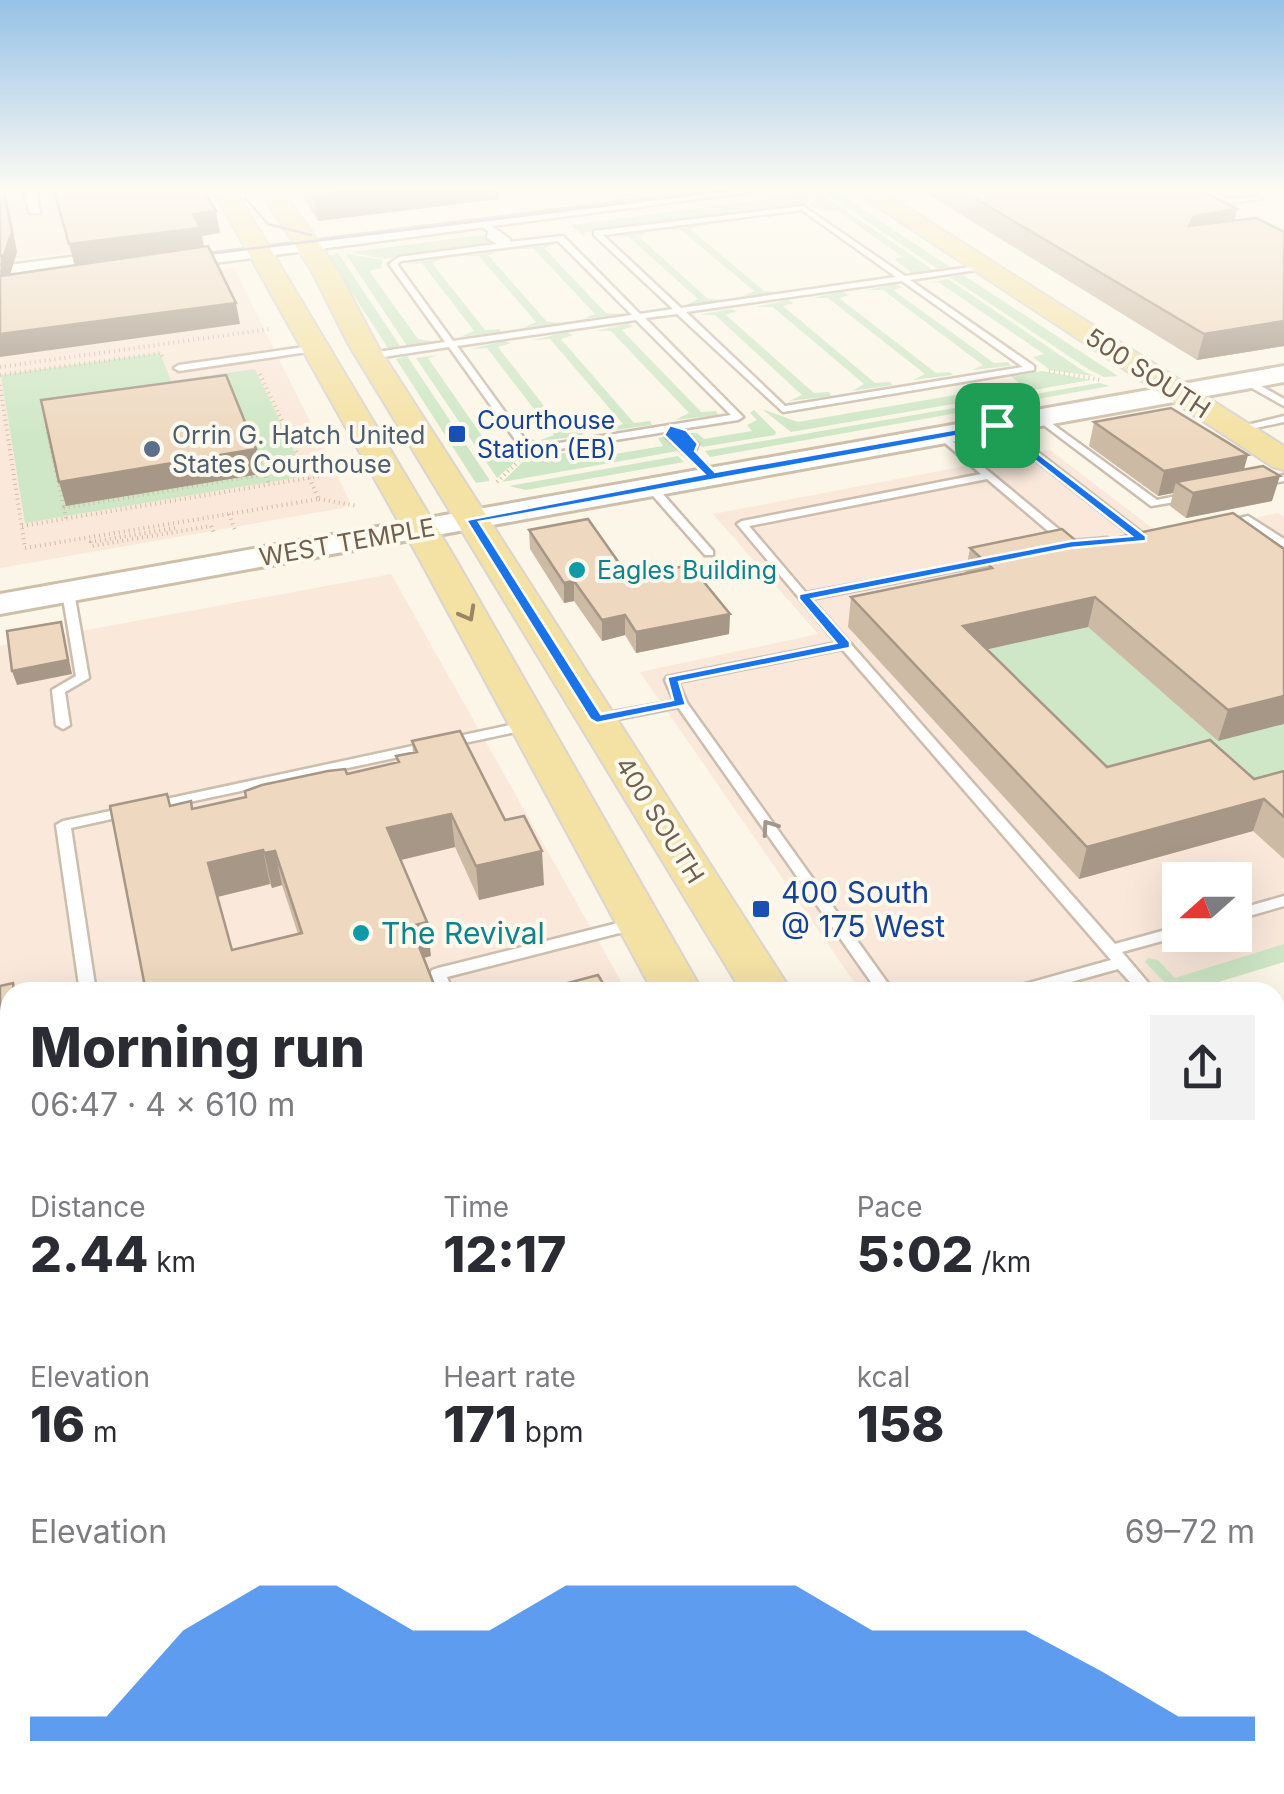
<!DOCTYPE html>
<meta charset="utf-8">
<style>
:root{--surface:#fff;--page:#f2f2f3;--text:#2b2b33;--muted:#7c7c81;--accent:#1a73e8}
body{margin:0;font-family:Inter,sans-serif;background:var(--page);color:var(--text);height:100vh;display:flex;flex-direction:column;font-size:38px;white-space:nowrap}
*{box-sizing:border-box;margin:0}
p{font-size:32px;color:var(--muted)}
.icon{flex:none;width:55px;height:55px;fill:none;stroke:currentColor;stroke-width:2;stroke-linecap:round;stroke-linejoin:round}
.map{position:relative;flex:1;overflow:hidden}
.side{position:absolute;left:0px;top:982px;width:1285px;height:812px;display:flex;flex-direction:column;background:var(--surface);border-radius:30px 30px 0 0;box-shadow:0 10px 40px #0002}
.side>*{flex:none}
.needle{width:65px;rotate:249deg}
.controls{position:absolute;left:1162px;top:862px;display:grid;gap:20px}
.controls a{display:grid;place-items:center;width:90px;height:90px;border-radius:0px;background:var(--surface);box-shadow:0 10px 40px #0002;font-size:50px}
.pin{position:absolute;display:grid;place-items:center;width:85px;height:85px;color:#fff;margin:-42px;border-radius:20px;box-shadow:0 5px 15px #0006}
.round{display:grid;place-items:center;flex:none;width:105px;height:105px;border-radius:0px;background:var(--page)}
.summary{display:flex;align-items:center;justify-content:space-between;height:170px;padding:0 30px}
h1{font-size:55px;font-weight:800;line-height:75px}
.stats{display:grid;grid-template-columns:repeat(3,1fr);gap:15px;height:170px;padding:10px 30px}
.stats div{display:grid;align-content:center}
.stats b{font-size:50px;font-weight:800}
.stats small{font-size:28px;font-weight:400}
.stats p{font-size:28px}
.chart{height:280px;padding:20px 30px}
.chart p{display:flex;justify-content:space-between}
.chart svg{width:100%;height:180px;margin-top:10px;fill:var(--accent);opacity:.7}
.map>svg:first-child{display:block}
</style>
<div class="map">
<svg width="1284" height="1794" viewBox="0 0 1284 1794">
<rect width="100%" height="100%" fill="#fbf6e7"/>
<polygon fill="#f2e8d6" points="0,1603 10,1785 677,1785 656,1794 0,1794"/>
<g fill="#fae8db" fill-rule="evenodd">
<polygon points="0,188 199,188 223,234 0,261"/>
<polygon points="234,268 350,502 343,508 0,568 0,298"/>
<path d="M1050,450l114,87 114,-24 6,4v435l-131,40h-292l-221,-320 178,-38 -105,-120zM1180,880h55v55h-55z"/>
<polygon points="391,574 627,992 10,992 10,1376 0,1379 0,646"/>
</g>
<g fill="#cfe7c6">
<polygon points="835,191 950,267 938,269 823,192"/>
<polygon points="816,193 806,204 585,232 584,237 571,225"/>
<path d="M819,194h3l111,76 -21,3 -18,-14 9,-2 -67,-47c-11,1 -18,1 -27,-5z"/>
<polygon points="700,225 690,229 764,291 779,292 743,296 754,291 681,230 667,230"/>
<polygon points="648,232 638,236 708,299 723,300 686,305 698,299 629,237 614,236"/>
<polygon points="483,235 490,243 385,259 351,252"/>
<polygon points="554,244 544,248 606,313 622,314 583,319 595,314 534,249 519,249"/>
<polygon points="500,251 488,255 547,322 562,323 523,328 536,322 479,256 464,256"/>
<polygon points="338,253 400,346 388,348 328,256"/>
<polygon points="346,254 383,260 381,268 369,271 418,339 432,341 407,346"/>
<polygon points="443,258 432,263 485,330 500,329 500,332 460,337 474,331 422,263 407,264"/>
<polygon points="963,275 1118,376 1104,377 1088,369 950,277"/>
<polygon points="948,279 1085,372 1094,376 1050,370 1033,357 1044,354 938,282 929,283"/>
<polygon points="895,284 903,287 893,290 994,363 1008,362 1011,366 972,370 983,365 883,290 867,290"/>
<polygon points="842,292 849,295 839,298 936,373 950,372 953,375 913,380 925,374 828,298 812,298"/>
<polygon points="787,300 794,303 783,306 875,383 890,382 893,385 852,391 864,384 773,307 756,307"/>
<polygon points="730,309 737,311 726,315 814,393 829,392 831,396 789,401 802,395 715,315 699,315"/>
<polygon points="627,324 634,326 622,330 701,412 716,411 718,415 675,420 689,413 611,331 595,331"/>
<polygon points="567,332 573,335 561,339 634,423 650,421 652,425 608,431 623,424 550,339 533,340"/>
<polygon points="504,341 511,343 498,347 565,433 582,432 583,436 538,441 554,435 487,348 470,349"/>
<polygon points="160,353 171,381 255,369 306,476 25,523 1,375"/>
<polygon points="439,355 428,358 489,446 506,444 524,454 497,478 416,358"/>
<polygon points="407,356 489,479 489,481 476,483 396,359"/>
<polygon points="1042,371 1091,380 791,432 762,409 798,422 1020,384 1011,376"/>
<polygon points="1099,383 1110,386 710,457 705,451"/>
<polygon points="754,410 776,432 775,435 702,447 689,433 697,433 704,439 752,431 747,425 757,420 750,413"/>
<polygon points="663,437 678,451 502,482 530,455 566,453 573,461 663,446 658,438"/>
<polygon points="678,456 684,462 526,490 509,486"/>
<polygon points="1088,627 1284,724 1284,799 1099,798 958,656"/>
<polygon points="1284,944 1284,962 1185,992 1174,992 1145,962 1148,958 1158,960 1175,978"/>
</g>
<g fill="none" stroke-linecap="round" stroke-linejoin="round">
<defs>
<g id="service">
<polygon points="274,188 295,188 271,193 267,191"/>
<polygon points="613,188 620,188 626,194 619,196"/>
<polygon points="1203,188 1211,188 1226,199 1257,197 1261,199 1225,203 1203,202 1200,198 1216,198"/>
<path d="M803,206l102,70 81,-11 1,2 -4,2 -73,11 124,86v4l-251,42 -106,-98 -32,4 98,99 -5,3 -57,9 17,15 -4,9 22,21 1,2 -5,3 -46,-42 -1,-5 -118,19 -28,-6 -70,-98 -79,12 -4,-3 4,-3 75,-11 -56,-78 10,-7 98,-13 -10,-6 1,-7 -8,-5v-4h6l24,17v3l53,-6 77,78 33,-5 -79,-74v-4zM802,210l94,67 -215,31 -78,-73zM558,241l74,74 -179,26 -56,-77 4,-3zM902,281l121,86 -238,39 -99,-94zM636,320l95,95 -184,30 -21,-4 -69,-95zM674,433l14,11 -1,3 -13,-13z"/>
<polygon points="318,345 321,346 321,350 179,371 174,368 179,365"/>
<polygon points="1243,379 1249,379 1284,399 1284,406 1243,383"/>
<polygon points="1040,415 1157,500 1192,493 1197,496 1192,499 1151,506 1037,420 1037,416"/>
<polygon points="1284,416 1284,422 1236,432 1231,429"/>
<polygon points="994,423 1000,423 1146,536 1146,540 1126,541 1126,537 1132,536 994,427"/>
<polygon points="941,432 1073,541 1107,538 1113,541 1107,544 1067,547 987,479 749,526 806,593 988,560 988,564 984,565 811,599 1115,944 1180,926 1180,935 1184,935 1122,952 1156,992 1139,992 1118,969 1035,992 1009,992 1011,988 1111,960 842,649 678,682 687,703 894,992 878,992 678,707 597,723 590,719 597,715 674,701 665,680 667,677 837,643 737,524 742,521 981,474 938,437 936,435"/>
<polygon points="1284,475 1284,481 1258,486 1253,483"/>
<polygon points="647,485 655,485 713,551 713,555 705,555 647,489"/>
<polygon points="1248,516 1284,539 1284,547 1246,523 1226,526 1221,523"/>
<polygon points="68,589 74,592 89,678 65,692 70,725 63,729 56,725 52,690 76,676 62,592"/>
<polygon points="529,721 536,725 534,728 152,810 145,806 152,802"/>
<polygon points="129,807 136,811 134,814 71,828 96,992 80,992 56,825 63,821"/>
<polygon points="1284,896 1284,906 1235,920 1235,910"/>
<polygon points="638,918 643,919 646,923 643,927 447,977 453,992 437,992 430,974 432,970 438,968"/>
<polygon points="10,1198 10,1214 0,1217 0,1201"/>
<polygon points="1284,1544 1284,1566 1275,1570 1275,1548"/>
<polygon points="383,1785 426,1785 422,1794 378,1794"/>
<polygon points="825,1785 865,1785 861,1794 820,1794"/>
</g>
<g id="minor">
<polygon points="22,188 36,188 40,213 30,213"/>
<polygon points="735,188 779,188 177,268 169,263 177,258"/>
<polygon points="111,252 117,254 117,260 0,276 0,266"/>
</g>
<g id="tertiary">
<polygon points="1284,1050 1284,1082 1275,1085 1275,1053"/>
<polygon points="10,1451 10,1503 0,1506 0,1454"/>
</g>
<polygon id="secondary" points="1284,366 1284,382 0,614 0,594"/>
<g id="primary">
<polygon points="212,188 234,188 456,560 703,992 653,992 420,560"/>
<polygon points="258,188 281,188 338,271 377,345 792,992 742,992 349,345 312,271"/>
<polygon points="849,188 876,188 1284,446 1284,470 1273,467"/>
<polygon points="1275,1753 1284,1756 1284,1794 1222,1794 1219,1785 1275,1785"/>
<polygon points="1087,1785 1167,1785 1171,1794 1090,1794"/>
</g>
</defs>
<use href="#service" stroke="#ccbeae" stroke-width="5"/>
<use href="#minor" stroke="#ccbeae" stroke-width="5"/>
<use href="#tertiary" stroke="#ccbeae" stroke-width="4"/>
<use href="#secondary" stroke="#cebfab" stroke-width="6"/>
<use href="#primary" stroke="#dad5d1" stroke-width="4"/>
<g stroke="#d3bca3" stroke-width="4" stroke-dasharray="1 4" stroke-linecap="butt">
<polyline points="0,367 270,329"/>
<polyline points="1049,371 1101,380"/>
<polyline points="0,375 161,353 163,359"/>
<polyline points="0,385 25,548 319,499 259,372"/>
<polyline points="53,423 46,424 64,508"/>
<polyline points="254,449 269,484"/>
<polyline points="497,482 521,459"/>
<polyline points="319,499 357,506"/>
<polyline points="229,514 235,530"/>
<polyline points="66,518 64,508 266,474"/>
<polyline points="22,526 344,472"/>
<polyline points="175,528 91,542 92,546 211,526 214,533"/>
</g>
<use href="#service" fill="#fff" fill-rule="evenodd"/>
<use href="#minor" fill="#fff" fill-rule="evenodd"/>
<use href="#tertiary" fill="#fff" fill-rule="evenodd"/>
<use href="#secondary" fill="#fff" fill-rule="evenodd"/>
<use href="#primary" fill="#f4e1a4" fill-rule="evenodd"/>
<g stroke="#baa6c4" stroke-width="2.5">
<polyline points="245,198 268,224 311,235"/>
<polyline points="183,257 749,188"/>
</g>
</g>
<g fill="#cdbaa5" fill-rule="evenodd">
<polygon points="298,188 499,188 499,199 318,221"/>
<polygon points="918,188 1195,188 1234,221 1284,232 1284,346 1197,360"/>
<polygon points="1094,422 1244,469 1272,501 1186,518 1170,506 1173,493 1158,496 1089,446"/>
<polygon points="529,530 629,577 730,614 729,634 636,653 625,635 602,641 574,601 564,603 530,549"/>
<polygon points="1081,545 1284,549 1218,741 1088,627 987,649 1107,767 1254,779 1284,771 1284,859 1253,831 1079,879 848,627 851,597 965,574 970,548"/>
<path d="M412,741l93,79 39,65 -65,15 -24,-53 -54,13 30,96 -285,36 46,-183 205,-46 -1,-7 17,-3zM270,884l2,4 10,-3 16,49 -66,16 -15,-53z"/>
<polygon points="1284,1135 1284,1227 1275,1217 1275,1138"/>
</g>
<g fill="#a79786">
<polygon points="3,188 5,188 17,252 10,275 0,279"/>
<polygon points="369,188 499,188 499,199 318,221 314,195"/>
<polygon points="1237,209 1232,232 1189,226 1194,216"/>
<polygon points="216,211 220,233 202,236 205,251 75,267 69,244 193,214"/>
<polygon points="236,303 240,324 0,357 0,334"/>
<polygon points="1284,321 1284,346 1197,360 1204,334"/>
<polygon points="256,449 260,474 66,506 59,482"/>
<polygon points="1248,455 1241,480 1176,482 1173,493 1158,496 1164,471"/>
<polygon points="1280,476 1272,501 1186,518 1193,493"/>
<polygon points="574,581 574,601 564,603 564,583"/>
<polygon points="1095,597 1088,627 958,656 963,626"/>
<polygon points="730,614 729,634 636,653 636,632"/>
<polygon points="625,615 625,635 602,641 602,620"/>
<polygon points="61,622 72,674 17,685 12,671"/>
<polygon points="1284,696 1284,724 1218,741 1228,710"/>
<polygon points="1264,799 1253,831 1079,879 1087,847"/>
<polygon points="451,814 455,847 392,862 387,828"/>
<polygon points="263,850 270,884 217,897 208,863"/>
<polygon points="275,851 282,885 272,888 264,853"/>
<polygon points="542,851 544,885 479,900 476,866"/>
<polygon points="427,922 431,956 416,960 411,926"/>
<polygon points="10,1051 10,1096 0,1098 0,1054"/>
<polygon points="10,1315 10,1347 0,1350 0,1318"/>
<polygon points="1284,1506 1284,1526 1275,1530 1275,1510"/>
<polygon points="10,1764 10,1785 60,1785 37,1794 0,1794 0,1768"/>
</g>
<g fill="#eed8c0" stroke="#a79786" stroke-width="2.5" fill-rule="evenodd">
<polygon points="0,188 3,188 12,232 4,255 0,256"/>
<polygon points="53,188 202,188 216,211 193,214 200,228 69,244"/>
<polygon points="310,188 369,188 314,195"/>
<polygon points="958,188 1195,188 1237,209 1194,216 1189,226 1256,218 1284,232 1284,321 1204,334"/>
<polygon points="208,246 236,303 0,334 0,276"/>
<polygon points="226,375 256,449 59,482 41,400"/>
<polygon points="1171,408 1248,455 1164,471 1094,422"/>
<polygon points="1263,466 1280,476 1193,493 1176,482"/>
<polygon points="1233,513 1284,549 1284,696 1228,710 1095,597 963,626 1107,767 1210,740 1254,779 1284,771 1284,817 1264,799 1087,847 851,597 992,568 970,548 1062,529 1081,545"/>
<polygon points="588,519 629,577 690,565 730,614 636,632 625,615 602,620 574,581 564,583 529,530"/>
<polygon points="61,622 68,660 12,671 7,631"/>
<path d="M460,731l45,89 19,-4 18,35 -66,15 -25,-52 -64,14 40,94 -16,4 26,66h-291l-36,-186 57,-12 3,12 21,-5 1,8 54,-12 -1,-6 17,-6 66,-14 17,-2 2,5 52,-12 -3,-6 21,-4 -5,-11zM263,850l1,3 11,-2 27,82 -70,17 -24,-87z"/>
<polygon points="598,975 608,992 534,992"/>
<polygon points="13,983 14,992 10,992 10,1051 0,1054 0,986"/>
<polygon points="1284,1135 1284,1182 1275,1172 1275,1138"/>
<polygon points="10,1221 10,1315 0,1318 0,1224"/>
<polygon points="1284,1276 1284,1506 1275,1510 1275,1279"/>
<polygon points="10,1585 10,1764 0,1768 0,1589"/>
<polygon points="945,1785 983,1785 988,1794 925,1794"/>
</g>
<defs><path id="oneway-chevron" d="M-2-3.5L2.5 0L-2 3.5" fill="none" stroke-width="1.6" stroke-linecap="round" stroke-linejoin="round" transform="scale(2.5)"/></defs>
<use stroke="#998667" href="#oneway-chevron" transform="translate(468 614) rotate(61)"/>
<use stroke="#a3978b" href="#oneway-chevron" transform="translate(769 827) rotate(-125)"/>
<linearGradient id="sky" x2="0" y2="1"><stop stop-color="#96c2e6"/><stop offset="0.43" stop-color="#fdfbf4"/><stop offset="1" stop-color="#fdfbf4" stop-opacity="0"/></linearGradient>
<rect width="1284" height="440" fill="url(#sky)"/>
<path fill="#1a73e8" stroke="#fff" stroke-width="2.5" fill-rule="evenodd" d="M997,422l149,114v5l-75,7 -259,51 38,43v6l-171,34 7,23 -89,18 -7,-4 -124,-199 238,-46 -40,-39 6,-10 16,5 12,14 -3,7 20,21zM995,429l136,107 -60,5 -272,53v5l37,44 -169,34 6,23 -72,14 -122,-192z"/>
<g fill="#1a4fb4" stroke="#fef9ed" stroke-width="4">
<rect x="447" y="424" width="20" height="20" rx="5"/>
<rect x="751" y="899" width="20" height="20" rx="5"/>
</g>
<circle fill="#5c6f8a" stroke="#fef9ed" stroke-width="4" cx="152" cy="449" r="10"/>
<g fill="#0f9aa8" stroke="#fef9ed" stroke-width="4">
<circle cx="577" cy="570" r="10"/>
<circle cx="361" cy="933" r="10"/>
</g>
<g text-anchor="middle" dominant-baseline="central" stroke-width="8" stroke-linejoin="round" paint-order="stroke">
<g font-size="25" fill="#725f4d" stroke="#fef9ed">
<text transform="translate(1148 373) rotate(33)">500 SOUTH</text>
<text transform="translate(347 542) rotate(-10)">WEST TEMPLE</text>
<text transform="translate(660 820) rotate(58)">400 SOUTH</text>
</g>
<g font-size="25" fill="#164399" stroke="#fef9ed" text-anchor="start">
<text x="477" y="420">Courthouse<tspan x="477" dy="29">Station (EB)</tspan></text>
</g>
<g font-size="25" fill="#4e5e75" stroke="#fef9ed" text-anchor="start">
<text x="172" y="435">Orrin G. Hatch United<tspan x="172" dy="29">States Courthouse</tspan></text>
</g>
<g font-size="25" fill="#0d838f" stroke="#fef9ed" text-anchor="start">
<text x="597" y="570">Eagles Building</text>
</g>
<g font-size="30" fill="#164399" stroke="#fef9ed" text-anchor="start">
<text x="781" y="892">400 South<tspan x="781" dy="34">@ 175 West</tspan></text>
</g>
<g font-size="30" fill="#0d838f" stroke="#fef9ed" text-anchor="start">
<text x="381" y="933">The Revival</text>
</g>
</g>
</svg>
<div class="controls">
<a><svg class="needle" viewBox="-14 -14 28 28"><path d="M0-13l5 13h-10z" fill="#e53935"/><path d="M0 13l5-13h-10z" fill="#7c7c81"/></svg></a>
</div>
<div class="pin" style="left:997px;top:425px;background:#1e9e55"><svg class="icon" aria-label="arrive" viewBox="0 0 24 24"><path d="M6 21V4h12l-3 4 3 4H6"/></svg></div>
<section class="side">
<div class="summary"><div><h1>Morning run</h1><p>06:47 · 4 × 610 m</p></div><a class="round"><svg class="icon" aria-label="share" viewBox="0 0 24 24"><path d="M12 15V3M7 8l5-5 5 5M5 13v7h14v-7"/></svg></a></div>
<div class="stats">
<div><p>Distance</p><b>2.44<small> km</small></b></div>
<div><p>Time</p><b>12:17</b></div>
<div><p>Pace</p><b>5:02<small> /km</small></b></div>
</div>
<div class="stats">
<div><p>Elevation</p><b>16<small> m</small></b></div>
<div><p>Heart rate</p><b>171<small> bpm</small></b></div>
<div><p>kcal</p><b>158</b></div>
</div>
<div class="chart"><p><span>Elevation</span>69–72 m</p>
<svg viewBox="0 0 160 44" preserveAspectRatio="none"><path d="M0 44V38L10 38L20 17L30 6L40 6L50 17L60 17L70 6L80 6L90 6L100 6L110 17L120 17L130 17L140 27L150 38L160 38V44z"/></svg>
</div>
</section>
</div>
